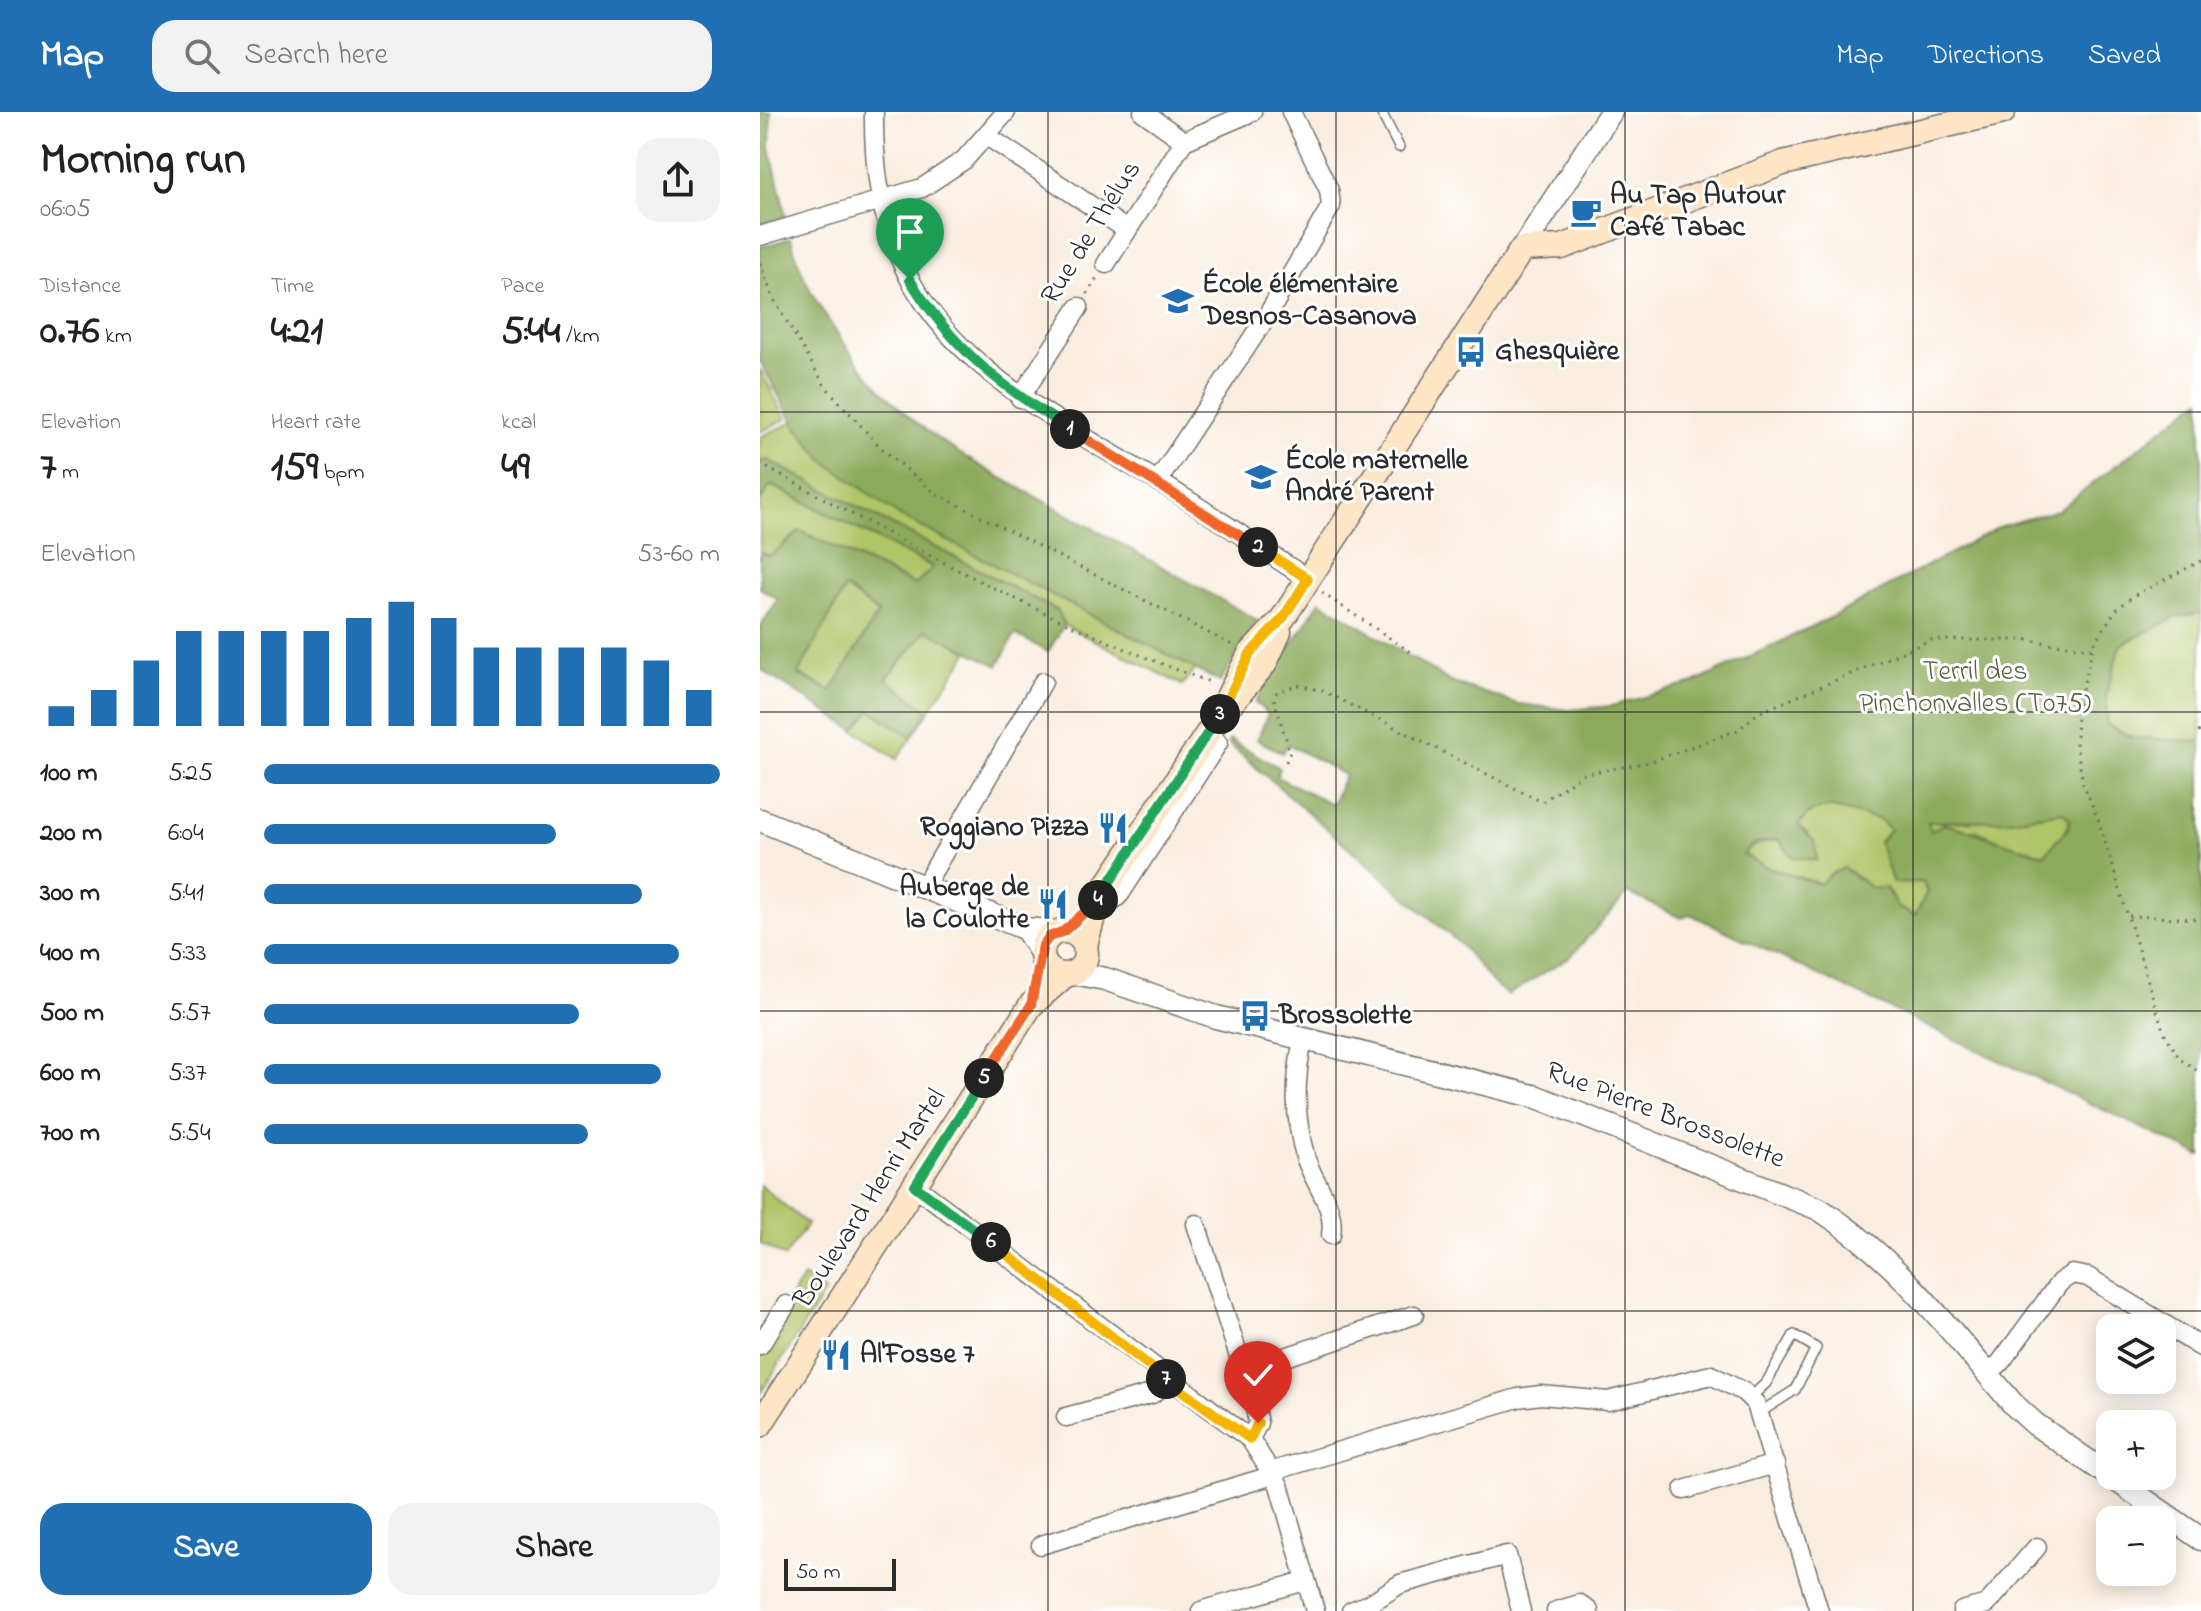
<!DOCTYPE html>
<meta charset="utf-8">
<style>
:root{--surface:#fff;--page:#f2f2f2;--text:#202124;--muted:#757577;--accent:#1f6fb2}
body{margin:0;font-family:"Indie Flower",sans-serif;background:var(--page);color:var(--text);height:100vh;display:flex;flex-direction:column;font-size:30px;white-space:nowrap}
*{box-sizing:border-box;margin:0}
p{font-size:26px;color:var(--muted)}
.icon{flex:none;width:44px;height:44px;fill:none;stroke:currentColor;stroke-width:2;stroke-linecap:round;stroke-linejoin:round}
.map{position:relative;flex:1;overflow:hidden}
.sheet{display:flex;flex-direction:column;background:var(--surface);width:760px}
.sheet>*{flex:none}
.controls{position:absolute;left:1336px;top:1202px;display:grid;gap:16px}
.controls a{display:grid;place-items:center;width:80px;height:80px;border-radius:16px;background:var(--surface);box-shadow:0 4px 20px #0003;font-size:40px}
.scale{position:absolute;left:24px;bottom:20px;width:112px;box-sizing:border-box;padding-left:8px;border:4px solid #2b2b2b;border-top:0;font-size:22px;line-height:28px;white-space:nowrap;color:#2b2b2b;-webkit-text-stroke:6px #fff;paint-order:stroke}
.pin{position:absolute;display:grid;place-items:center;width:68px;height:68px;color:#fff;margin:-82px -34px;border-radius:50% 50% 50% 0;rotate:-45deg;box-shadow:0 0 8px #0007}
.pin .icon{rotate:45deg}
.km{position:absolute;width:40px;height:40px;margin:-20px;border-radius:50%;background:#222;color:#fff;font-size:22px;line-height:40px;text-align:center}
.round{display:grid;place-items:center;flex:none;width:84px;height:84px;border-radius:24px;background:var(--page)}
.summary{display:flex;align-items:center;justify-content:space-between;height:136px;padding:0 40px}
h1{font-size:44px;font-weight:800;line-height:60px}
.stats{display:grid;grid-template-columns:repeat(3,1fr);gap:12px;height:136px;padding:8px 40px}
.stats div{display:grid;align-content:center}
.stats b{font-size:40px;font-weight:800}
.stats small{font-size:22px;font-weight:400}
.stats p{font-size:22px}
.chart{height:224px;padding:16px 40px}
.chart p{display:flex;justify-content:space-between}
.chart svg{width:100%;height:144px;margin-top:8px;stroke:var(--accent);stroke-width:6}
.action{display:flex;gap:16px;margin-top:auto;padding:16px 40px}
.action a{flex:1;height:92px;border-radius:24px;background:var(--accent);color:#fff;font-size:32px;font-weight:800;line-height:92px;text-align:center}
.action a+a{background:var(--page);color:var(--text)}
ul{padding:0 40px;list-style:none;font-size:26px}
li{display:grid;grid-template-columns:128px 96px 1fr;align-items:center;height:60px}
li i{height:20px;border-radius:10px;background:var(--accent)}
header{display:flex;align-items:center;gap:48px;box-sizing:border-box;height:112px;padding:0 40px;background:var(--accent);color:#fff}
header strong{font-size:38px}
nav{display:flex;gap:44px;margin-inline-start:auto;font-size:28px}
.search{width:560px;height:72px;background:var(--page);display:flex;align-items:center;gap:20px;box-sizing:border-box;padding:0 28px;border-radius:24px;color:var(--muted);font-size:30px}
main{display:flex;flex:1;min-height:0}
.map>svg:first-child{display:block}
</style>
<header>
<strong>Map</strong>
<div class="search"><svg class="icon" aria-label="search" viewBox="0 0 24 24"><circle cx="10" cy="10" r="6"/><path d="M15 15l6 6"/></svg>Search here</div>
<nav><a>Map</a><a>Directions</a><a>Saved</a></nav>
</header>
<main>
<section class="sheet">
<div class="summary"><div><h1>Morning run</h1><p>06:05</p></div><a class="round"><svg class="icon" aria-label="share" viewBox="0 0 24 24"><path d="M12 15V3M7 8l5-5 5 5M5 13v7h14v-7"/></svg></a></div>
<div class="stats">
<div><p>Distance</p><b>0.76<small> km</small></b></div>
<div><p>Time</p><b>4:21</b></div>
<div><p>Pace</p><b>5:44<small> /km</small></b></div>
</div>
<div class="stats">
<div><p>Elevation</p><b>7<small> m</small></b></div>
<div><p>Heart rate</p><b>159<small> bpm</small></b></div>
<div><p>kcal</p><b>49</b></div>
</div>
<div class="chart"><p><span>Elevation</span>53–60 m</p>
<svg viewBox="0 0 160 44" preserveAspectRatio="none"><path d="M5 44V38M15 44V33M25 44V24M35 44V15M45 44V15M55 44V15M65 44V15M75 44V11M85 44V6M95 44V11M105 44V20M115 44V20M125 44V20M135 44V20M145 44V24M155 44V33"/></svg>
</div>
<ul>
<li><b>100 m</b>5:25<i style="width:100%"></i></li>
<li><b>200 m</b>6:04<i style="width:64%"></i></li>
<li><b>300 m</b>5:41<i style="width:83%"></i></li>
<li><b>400 m</b>5:33<i style="width:91%"></i></li>
<li><b>500 m</b>5:57<i style="width:69%"></i></li>
<li><b>600 m</b>5:37<i style="width:87%"></i></li>
<li><b>700 m</b>5:54<i style="width:71%"></i></li>
</ul>
<div class="action"><a>Save</a><a>Share</a></div>
</section>
<div class="map">
<svg width="1441" height="1499" viewBox="0 0 1441 1499">
<rect width="100%" height="100%" fill="#fff"/>
<filter id="ink" filterUnits="userSpaceOnUse"><feTurbulence type="fractalNoise" baseFrequency=".0125" numOctaves="2"/><feDisplacementMap in="SourceGraphic" scale="16" xChannelSelector="R" yChannelSelector="G"/><feConvolveMatrix kernelMatrix="1 2 1 2 8 2 1 2 1" color-interpolation-filters="sRGB"/></filter>
<filter id="wash" filterUnits="userSpaceOnUse"><feTurbulence type="fractalNoise" baseFrequency=".006" numOctaves="4" result="noise"/><feDisplacementMap in="SourceGraphic" scale="32" xChannelSelector="R" yChannelSelector="G"/><feGaussianBlur stdDeviation="1.8" result="paint"/><feColorMatrix in="noise" values="0 0 0 0 0 0 0 0 0 0 0 0 0 0 0 0 0 1.4 0 .05"/><feComposite in="paint" operator="in"/></filter>
<g filter="url(#wash)">
<rect width="100%" height="100%" fill="#f9eddf"/>
<g fill="#b0c468" stroke="#6e784a" stroke-width="2">
<polygon points="0,257 26,307 0,320"/>
<polygon points="33,310 64,348 140,404 438,555 422,573 304,513 298,499 7,348 0,350 0,325"/>
<polygon points="10,373 173,455 155,473 40,419 10,445 0,440 0,390"/>
<polygon points="85,476 118,501 72,579 38,562"/>
<polygon points="1441,501 1441,629 1374,626 1346,613 1346,584 1360,533 1416,505"/>
<polygon points="166,518 209,539 169,599 126,568"/>
<polygon points="110,598 152,625 137,647 94,618"/>
<path d="M1069,695l53,13 9,11 -2,38 3,13h31l4,10 -12,24 -17,-8 -12,-20h-15l-27,-20 -14,6 -9,10 -55,-17 -23,-13c21,-19 45,-14 72,-12l-17,-17 11,-12z"/>
<polygon points="1303,700 1309,707 1308,716 1285,742 1259,737 1215,718 1170,719 1168,710 1250,708"/>
<polygon points="0,1073 47,1112 25,1145 0,1131"/>
<polygon points="43,1165 65,1180 0,1282 0,1242 33,1191 29,1187"/>
</g>
<g fill="#8caa5c" stroke="#5c6a44" stroke-width="2" fill-rule="evenodd">
<polygon points="0,0 11,0 10,35 26,105 0,112"/>
<path d="M31,126c10,41 25,64 48,98 66,98 133,125 232,180 62,35 124,69 186,104l-37,62 -320,-166 -77,-56 -30,-38 -33,-61v-114z"/>
<path d="M1441,287v214l-25,4 -56,28 -14,50 1,30 27,13 67,3v415l-511,-242 -9,4 -53,-25 -57,63 -63,39 -14,-11 -35,-41 -231,-200 2,-3 50,28 -4,9 56,27 13,-29 -57,-31 -5,9 -26,-13 11,-26 -13,-12 65,-101 131,81 67,22 51,6 43,-4 82,-23 140,-67 167,-90 58,-16zM1069,695l52,13 9,10 -11,12 14,41 30,-1 4,10 -12,24 -17,-8 -12,-20h-15l-27,-20 -14,6 -10,10 -54,-17 -23,-12 11,-11 24,-5 15,18 24,3 -2,-18 -17,-17 11,-12zM1303,700l6,7 -1,9 -23,26c-35,-7 -66,-23 -102,-30l-12,7 -3,-9 82,-2z"/>
<path d="M7,348l291,151 6,14 -16,27 -33,-18 -17,32 -72,-36 -40,49 43,32 -17,26 -41,-27 -17,20 -94,-61v-42l18,-28 -18,-11v-36l10,4 30,-25 115,54 18,-18 -162,-82 -11,17v-40zM85,476l33,25 -47,78 -33,-17z"/>
</g>
</g>
<g filter="url(#ink)">
<g fill="none" stroke-linecap="round" stroke-linejoin="round">
<defs>
<g id="service">
<polyline points="621,0 639,35"/>
<polyline points="990,1286 1006,1271 1034,1223 1056,1236 1035,1278 999,1301"/>
</g>
<g id="minor">
<path d="M114,0c-3,207 117,270 275,364 54,32 106,69 159,103"/>
<polyline points="227,24 367,118"/>
<polyline points="424,29 492,0"/>
<polyline points="0,124 162,76 204,48 246,0"/>
<polyline points="346,152 424,29 383,0"/>
<polyline points="260,286 319,195"/>
<polyline points="398,369 507,204 571,94 569,78 531,0"/>
<polyline points="165,773 283,570"/>
<polyline points="338,787 355,787 360,782 458,631 449,620"/>
<path d="M543,928c-9,41 -9,78 3,119 9,27 30,47 25,76"/>
<polyline points="155,1074 490,1327 519,1373 555,1499"/>
<polyline points="436,1112 494,1291 498,1311 490,1327"/>
<polyline points="0,1233 26,1193"/>
<polyline points="485,1258 654,1203"/>
<polyline points="1227,1262 1240,1251 1300,1170 1312,1162 1328,1165 1441,1235"/>
<polyline points="306,1305 392,1282 410,1270"/>
<polyline points="924,1378 1015,1352"/>
<polyline points="281,1433 504,1366 513,1359 758,1286 781,1283 848,1289 951,1263 984,1280 996,1292 1059,1499"/>
<polyline points="441,1499 545,1469"/>
<polyline points="591,1499 609,1492 640,1472 747,1443 761,1499"/>
<polyline points="796,1499 820,1492 829,1499"/>
<polyline points="1202,1499 1227,1492 1277,1435"/>
</g>
<g id="tertiary">
<polyline points="762,137 851,0"/>
<polyline points="0,708 266,817 297,820"/>
<polyline points="266,817 282,842"/>
<path d="M314,861l31,6 111,38 321,80 282,112c80,51 133,124 194,195l22,20 166,115"/>
</g>
<g id="secondary">
<polyline points="474,588 505,551 519,520"/>
<circle cx="304" cy="841" r="22"/>
<polyline points="325,833 338,787 454,612 490,542 523,506 762,137 802,135 1023,51 1243,0"/>
<polyline points="0,1313 271,893 304,864"/>
</g>
</defs>
<use href="#service" stroke="#736f6a" stroke-width="12"/>
<use href="#minor" stroke="#736f6a" stroke-width="21"/>
<use href="#tertiary" stroke="#736f6a" stroke-width="25"/>
<use href="#secondary" stroke="#736f6a" stroke-width="27"/>
<g stroke="#736f6a" stroke-width="3" stroke-dasharray="2 6" stroke-linecap="butt">
<polyline points="0,151 13,186 65,274 119,334 175,381 472,533"/>
<polyline points="327,182 338,164"/>
<path d="M0,352c148,80 295,163 453,219"/>
<polyline points="1441,449 1373,484 1355,499 1334,532 1317,597 1316,631 1323,671 1338,707 1403,918 1419,946 1441,961"/>
<polyline points="562,481 652,541"/>
<polyline points="1438,620 1441,619"/>
<polyline points="526,650 530,640 514,587 516,581 537,573 563,579 782,690 823,662 890,650 978,618 998,601 1171,528 1267,528 1333,537"/>
<polyline points="1369,804 1441,807"/>
</g>
<use href="#service" stroke="#fff" stroke-width="9"/>
<use href="#minor" stroke="#fff" stroke-width="18"/>
<use href="#tertiary" stroke="#fff" stroke-width="22"/>
<use href="#secondary" stroke="#fde5c5" stroke-width="24"/>
</g>
</g>
<g fill="none" stroke-linecap="round" stroke-linejoin="round" filter="url(#ink)">
<defs>
<path id="split-1" d="M150,168c43,69 91,107 160,149"/>
<polyline id="split-2" points="310,317 498,435"/>
<polyline id="split-3" points="460,602 490,542 523,506 548,467 498,435"/>
<polyline id="split-4" points="338,788 460,602"/>
<polyline id="split-5" points="224,966 271,893 283,833 289,825 304,819 338,788"/>
<polyline id="split-6" points="224,966 155,1074 231,1130"/>
<polyline id="split-7" points="231,1130 406,1267"/>
<polyline id="split-8" points="406,1267 490,1327 498,1311"/>
</defs>
<use href="#split-1" stroke="#fff" stroke-width="16"/>
<use href="#split-2" stroke="#fff" stroke-width="16"/>
<use href="#split-3" stroke="#fff" stroke-width="16"/>
<use href="#split-4" stroke="#fff" stroke-width="16"/>
<use href="#split-5" stroke="#fff" stroke-width="16"/>
<use href="#split-6" stroke="#fff" stroke-width="16"/>
<use href="#split-7" stroke="#fff" stroke-width="16"/>
<use href="#split-8" stroke="#fff" stroke-width="16"/>
<use href="#split-1" stroke="#22a559" stroke-width="10"/>
<use href="#split-2" stroke="#f0652b" stroke-width="10"/>
<use href="#split-3" stroke="#f5b400" stroke-width="10"/>
<use href="#split-4" stroke="#22a559" stroke-width="10"/>
<use href="#split-5" stroke="#f0652b" stroke-width="10"/>
<use href="#split-6" stroke="#22a559" stroke-width="10"/>
<use href="#split-7" stroke="#f5b400" stroke-width="10"/>
<use href="#split-8" stroke="#f5b400" stroke-width="10"/>
</g>
<path fill="none" stroke="#2b2b2b" stroke-width="2" stroke-opacity="0.55" d="M288,0v1499M576,0v1499M865,0v1499M1153,0v1499M0,300h1441M0,600h1441M0,899h1441M0,1199h1441"/>
<defs>
<symbol id="cafe-bare" viewBox="-9 -9 18 18"><path d="M-5.5-4.5H6V0H3Q3 3.5 0 3.5H-2.5Q-5.5 3.5-5.5 0ZM3-3.2v2h1.7v-2ZM-6 4.5H4V6H-6Z" fill="#1f6fb2" stroke="#fff" stroke-width="2.5" paint-order="stroke"/></symbol>
<symbol id="school-bare" viewBox="-9 -9 18 18"><path d="M0-5L7-2L0 1L-7-2ZM-4 1L0 2.5L4 1V4Q0 6-4 4Z" fill="#1f6fb2" stroke="#fff" stroke-width="2.5" paint-order="stroke"/></symbol>
<symbol id="bus-bare" viewBox="-9 -9 18 18"><path d="M-5-6H5V4H4V6H2V4H-2V6H-4V4H-5ZM-3.5-4V0h7V-4ZM-3.5 1.2v1.5H-2V1.2ZM2 1.2v1.5H3.5V1.2Z" fill="#1f6fb2" stroke="#fff" stroke-width="2.5" paint-order="stroke"/></symbol>
<symbol id="restaurant-bare" viewBox="-9 -9 18 18"><path d="M-5-6h1v4h1v-4h1v4h1v-4h1v5L-1.5 .5V6h-2V.5L-5-1ZM5-6V6H3V1.5H1.5Q1.5-4 5-6Z" fill="#1f6fb2" stroke="#fff" stroke-width="2.5" paint-order="stroke"/></symbol>
</defs>
<g fill-rule="evenodd">
<use href="#cafe-bare" x="804" y="78" width="44" height="44"/>
<use href="#school-bare" x="396" y="167" width="44" height="44"/>
<use href="#bus-bare" x="689" y="218" width="44" height="44"/>
<use href="#school-bare" x="479" y="343" width="44" height="44"/>
<use href="#restaurant-bare" x="331" y="694" width="44" height="44"/>
<use href="#restaurant-bare" x="271" y="770" width="44" height="44"/>
<use href="#bus-bare" x="473" y="882" width="44" height="44"/>
<use href="#restaurant-bare" x="54" y="1221" width="44" height="44"/>
</g>
<g text-anchor="middle" dominant-baseline="central" stroke-width="6" stroke-linejoin="round" paint-order="stroke">
<g font-size="28" font-weight="bold" fill="#2b2b2b" stroke="#fff" text-anchor="start">
<text x="850" y="84">Au Tap Autour<tspan x="850" dy="32">Café Tabac</tspan></text>
<text x="442" y="173">École élémentaire<tspan x="442" dy="32">Desnos-Casanova</tspan></text>
<text x="735" y="240">Ghesquière</text>
<text x="525" y="349">École maternelle<tspan x="525" dy="32">André Parent</tspan></text>
<text x="329" y="716" text-anchor="end">Roggiano Pizza</text>
<text x="269" y="776" text-anchor="end">Auberge de<tspan x="269" dy="32">la Coulotte</tspan></text>
<text x="519" y="904">Brossolette</text>
<text x="100" y="1243">Al'Fosse 7</text>
</g>
<g font-size="28" fill="#2b2b2b" stroke="#fff">
<text transform="translate(332 121) rotate(-58)">Rue de Thélus</text>
<text transform="translate(905 1004) rotate(21)">Rue Pierre Brossolette</text>
<text transform="translate(111 1087) rotate(-57)">Boulevard Henri Martel</text>
</g>
<g font-size="28" fill="#5a6140" stroke="#fff">
<text x="1215" y="560">Terril des<tspan x="1215" dy="32">Pinchonvalles (T075)</tspan></text>
</g>
</g>
</svg>
<div class="controls">
<a><svg class="icon" aria-label="layers" viewBox="0 0 24 24"><path d="M12 4l9 5-9 5-9-5zM3 14l9 5 9-5"/></svg></a>
<a>+</a>
<a>−</a>
</div>
<div class="scale">50 m</div>
<div class="pin" style="left:150px;top:168px;background:#1e9e55"><svg class="icon" aria-label="arrive" viewBox="0 0 24 24"><path d="M6 21V4h12l-3 4 3 4H6"/></svg></div>
<div class="pin" style="left:498px;top:1311px;background:#d93025"><svg class="icon" aria-label="check" viewBox="0 0 24 24"><path d="M5 12l5 5 9-10"/></svg></div>
<b class="km" style="left:310px;top:317px">1</b>
<b class="km" style="left:498px;top:435px">2</b>
<b class="km" style="left:460px;top:602px">3</b>
<b class="km" style="left:338px;top:788px">4</b>
<b class="km" style="left:224px;top:966px">5</b>
<b class="km" style="left:231px;top:1130px">6</b>
<b class="km" style="left:406px;top:1267px">7</b>
</div>
</main>
